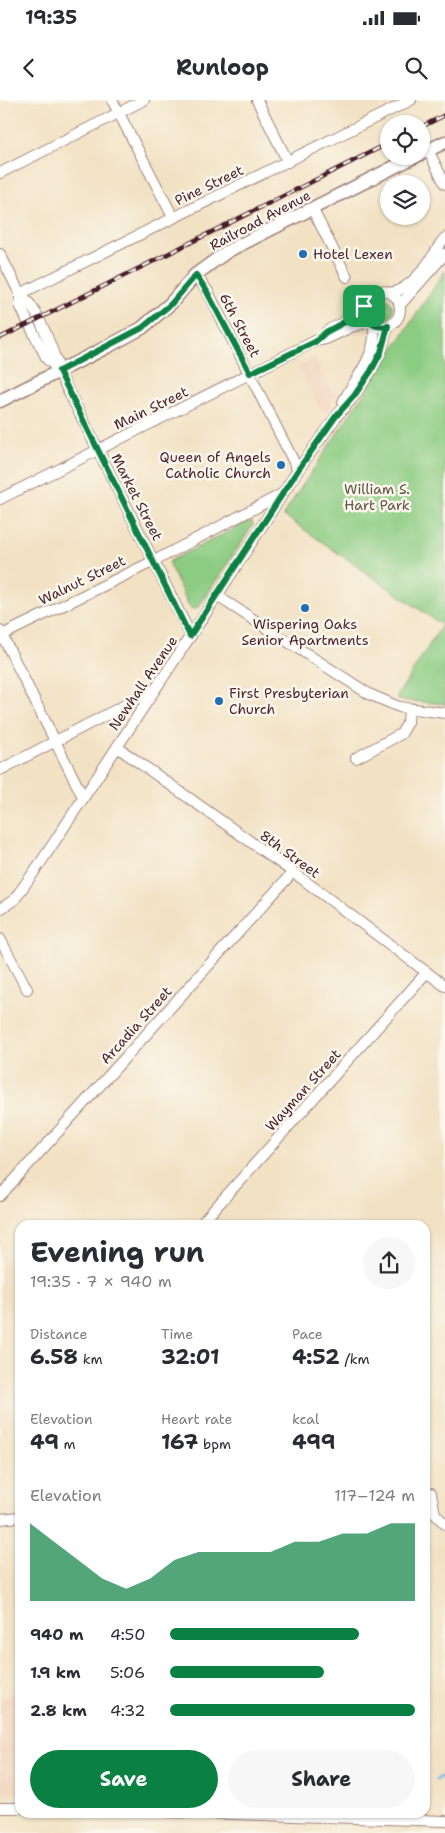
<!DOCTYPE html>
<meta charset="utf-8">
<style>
:root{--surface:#fff;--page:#f7f7f7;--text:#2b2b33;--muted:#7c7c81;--accent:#0b8043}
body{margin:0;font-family:"Shantell Sans",sans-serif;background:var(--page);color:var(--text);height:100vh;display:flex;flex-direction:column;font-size:19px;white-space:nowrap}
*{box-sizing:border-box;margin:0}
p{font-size:16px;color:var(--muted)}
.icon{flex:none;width:28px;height:28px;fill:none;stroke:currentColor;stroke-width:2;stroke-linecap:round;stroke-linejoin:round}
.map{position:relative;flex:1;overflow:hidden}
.side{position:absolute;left:15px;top:1120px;width:415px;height:598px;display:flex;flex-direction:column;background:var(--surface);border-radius:15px;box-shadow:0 1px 4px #0004}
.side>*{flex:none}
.buttons{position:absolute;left:380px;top:15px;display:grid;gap:10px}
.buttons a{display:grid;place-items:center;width:50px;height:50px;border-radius:50%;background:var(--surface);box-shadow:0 1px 4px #0004;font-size:25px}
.pin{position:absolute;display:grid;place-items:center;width:42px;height:42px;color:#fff;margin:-21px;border-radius:10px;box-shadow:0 2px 8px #0006}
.round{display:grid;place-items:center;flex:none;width:52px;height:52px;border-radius:26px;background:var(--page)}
.headline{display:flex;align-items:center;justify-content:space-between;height:85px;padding:0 15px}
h1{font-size:28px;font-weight:700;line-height:38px}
.metrics{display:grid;grid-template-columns:repeat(3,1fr);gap:8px;height:85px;padding:5px 15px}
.metrics div{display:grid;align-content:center}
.metrics b{font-size:21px;font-weight:700}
.metrics small{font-size:14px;font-weight:400}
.metrics p{font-size:14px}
.chart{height:140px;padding:10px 15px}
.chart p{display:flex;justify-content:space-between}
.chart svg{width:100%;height:90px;margin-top:5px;fill:var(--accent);opacity:.7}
.primary-button{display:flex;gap:10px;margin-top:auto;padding:10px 15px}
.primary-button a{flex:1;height:58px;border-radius:30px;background:var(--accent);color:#fff;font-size:20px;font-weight:700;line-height:58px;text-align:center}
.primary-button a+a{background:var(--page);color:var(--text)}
ul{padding:0 15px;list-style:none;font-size:16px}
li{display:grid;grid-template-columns:80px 60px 1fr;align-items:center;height:38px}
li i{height:12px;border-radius:6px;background:var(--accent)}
.status{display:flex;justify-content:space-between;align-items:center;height:35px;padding:0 25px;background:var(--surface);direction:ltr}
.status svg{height:14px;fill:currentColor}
header{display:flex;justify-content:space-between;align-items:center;height:65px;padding:0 15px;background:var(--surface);font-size:22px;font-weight:700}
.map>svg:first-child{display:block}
</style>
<div class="status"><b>19:35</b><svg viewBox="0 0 49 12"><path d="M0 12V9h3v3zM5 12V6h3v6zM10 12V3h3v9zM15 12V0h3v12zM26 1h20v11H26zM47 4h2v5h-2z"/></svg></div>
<header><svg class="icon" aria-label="back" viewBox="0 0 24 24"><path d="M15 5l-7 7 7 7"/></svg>Runloop<svg class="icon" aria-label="search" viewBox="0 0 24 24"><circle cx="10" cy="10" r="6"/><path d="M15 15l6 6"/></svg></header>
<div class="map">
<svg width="445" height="1733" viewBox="0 0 445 1733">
<rect width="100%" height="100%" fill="#fbf7ec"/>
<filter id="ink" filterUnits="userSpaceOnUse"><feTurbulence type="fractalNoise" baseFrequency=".02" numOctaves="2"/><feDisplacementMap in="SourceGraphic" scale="10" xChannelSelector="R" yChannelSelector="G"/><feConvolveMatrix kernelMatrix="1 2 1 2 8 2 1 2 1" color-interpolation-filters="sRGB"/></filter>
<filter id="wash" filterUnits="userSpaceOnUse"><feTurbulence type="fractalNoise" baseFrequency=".0096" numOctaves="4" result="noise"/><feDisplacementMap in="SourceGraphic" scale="20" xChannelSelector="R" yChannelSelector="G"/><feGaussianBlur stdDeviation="1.12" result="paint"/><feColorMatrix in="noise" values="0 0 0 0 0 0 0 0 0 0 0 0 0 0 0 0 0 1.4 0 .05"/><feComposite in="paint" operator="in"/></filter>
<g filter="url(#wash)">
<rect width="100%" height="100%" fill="#f2e2c4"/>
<g fill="#f1d5bd">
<polygon points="314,257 331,290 336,295 325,312 319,308 298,266"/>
<polygon points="20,1591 20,1694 0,1694 0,1601"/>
</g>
<g fill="#8ccc82" stroke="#6b7656">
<polygon points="445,171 445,604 398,600 397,596 442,525 283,415"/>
<circle cx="382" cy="209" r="11"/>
<polygon points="250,421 252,422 253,425 197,509 190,508 169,464 170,461"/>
</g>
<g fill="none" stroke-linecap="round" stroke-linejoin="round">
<polyline stroke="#6bb0e1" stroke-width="2.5" points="436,1679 445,1676"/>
</g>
</g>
<g filter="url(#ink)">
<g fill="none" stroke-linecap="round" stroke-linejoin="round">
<defs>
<g id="minor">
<polyline points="112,0 173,117"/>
<polyline points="257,0 288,62"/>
<polyline points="428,50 445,84"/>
<polyline points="0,73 144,0"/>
<polyline points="312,108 347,177"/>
<polyline points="0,154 20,194 20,205 26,218 47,259 58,269"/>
<polyline points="195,175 207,190 298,370"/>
<circle cx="382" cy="209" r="18"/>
<path d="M391,193c19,-4 33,-23 43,-39 4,-5 6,-12 11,-16"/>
<polyline points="20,194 411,0"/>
<path d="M20,194c19,14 31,53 39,75 4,14 12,27 18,39l114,228"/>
<polyline points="400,205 445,154"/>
<polyline points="327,231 352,218 364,207"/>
<path d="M343,302c13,-26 34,-45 31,-76"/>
<polyline points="0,399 315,241 326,239 351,227 369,222"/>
<polyline points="217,496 369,594 399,607 445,613"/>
<polyline points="0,531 83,697"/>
<polyline points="0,536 154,461 282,394"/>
<polyline points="117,647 293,772 445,886"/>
<polyline points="356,658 401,634 408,622 409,610"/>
<polyline points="0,670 152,591"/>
<polyline points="0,809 14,800 41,762 217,496 298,370 336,317 354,296 371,271 381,251 388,226"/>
<polyline points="0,839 27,889"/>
<polyline points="0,1096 293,772"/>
<polyline points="200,1125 427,872"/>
<polyline points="431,1393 435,1414 445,1424"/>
<polyline points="0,1419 20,1417"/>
<polyline points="0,1708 20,1708"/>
<polyline points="169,1712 445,1721"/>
</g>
<g id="major">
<polyline points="421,54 445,42"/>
<polyline points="0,301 109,246 142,228 171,203 195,175 228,151 416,56"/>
</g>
</defs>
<use href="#minor" stroke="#9e8078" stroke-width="12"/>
<use href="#major" stroke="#9e8078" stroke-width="15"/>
<use href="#minor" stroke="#fff" stroke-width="10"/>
<use href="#major" stroke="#fff" stroke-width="12"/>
<defs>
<g id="rail">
<polyline points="421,27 445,15"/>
<polyline points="0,238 389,43"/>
</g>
</defs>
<use href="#rail" stroke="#4a1f2b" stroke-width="4.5"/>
<use href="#rail" stroke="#fbf7ec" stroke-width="2.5" stroke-dasharray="8" stroke-linecap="butt"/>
</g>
</g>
<g fill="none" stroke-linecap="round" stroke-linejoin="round" filter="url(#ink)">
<defs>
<path id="route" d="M196,175l10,15 44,83 65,-31 11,-10 26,-14 12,-12c0,15 10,23 24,20l-7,26 -10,19 -17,25 -18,20 -38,54 -108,166 -131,-265 83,-43 29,-24z"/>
</defs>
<use href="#route" stroke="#fff" stroke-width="10"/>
<use href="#route" stroke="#0b8043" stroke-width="6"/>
</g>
<g fill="#1f6fb2" stroke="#fbf7ec" stroke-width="2">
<circle cx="303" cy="154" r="5"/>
<circle cx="281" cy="365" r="5"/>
<circle cx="305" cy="508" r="5"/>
<circle cx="219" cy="601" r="5"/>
</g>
<g text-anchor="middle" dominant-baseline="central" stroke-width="5" stroke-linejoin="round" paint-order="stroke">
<g font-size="14" fill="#4a1f2b" stroke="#fbf7ec">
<text transform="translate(209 85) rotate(-26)">Pine Street</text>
<text transform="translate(260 120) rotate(-28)">Railroad Avenue</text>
<text transform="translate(240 225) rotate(62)">6th Street</text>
<text transform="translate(151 308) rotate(-26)">Main Street</text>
<text transform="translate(137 397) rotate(63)">Market Street</text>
<text transform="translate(82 480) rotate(-26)">Walnut Street</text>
<text transform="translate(143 583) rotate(-56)">Newhall Avenue</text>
<text transform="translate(290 754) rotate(36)">8th Street</text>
<text transform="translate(136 925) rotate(-48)">Arcadia Street</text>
<text transform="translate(303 990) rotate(-48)">Wayman Street</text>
</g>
<g font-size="14" fill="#4a1f2b" stroke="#fbf7ec" text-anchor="start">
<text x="313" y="154">Hotel Lexen</text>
<text x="271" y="357" text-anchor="end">Queen of Angels<tspan x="271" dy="16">Catholic Church</tspan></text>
<text x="305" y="524" text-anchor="middle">Wispering Oaks<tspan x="305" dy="16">Senior Apartments</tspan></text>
<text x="229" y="593">First Presbyterian<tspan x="229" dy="16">Church</tspan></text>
</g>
<g font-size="14" fill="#5e5345" stroke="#fbf7ec">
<text x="377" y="389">William S.<tspan x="377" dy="16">Hart Park</tspan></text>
</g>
</g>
</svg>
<div class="buttons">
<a><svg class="icon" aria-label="locate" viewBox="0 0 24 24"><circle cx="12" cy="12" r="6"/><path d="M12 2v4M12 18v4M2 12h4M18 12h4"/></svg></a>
<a><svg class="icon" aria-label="layers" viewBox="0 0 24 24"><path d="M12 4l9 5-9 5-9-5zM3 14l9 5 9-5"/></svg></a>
</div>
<div class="pin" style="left:364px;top:206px;background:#1e9e55"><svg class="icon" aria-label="arrive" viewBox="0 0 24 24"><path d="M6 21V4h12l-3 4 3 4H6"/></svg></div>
<section class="side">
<div class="headline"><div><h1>Evening run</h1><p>19:35 · 7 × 940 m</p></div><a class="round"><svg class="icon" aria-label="share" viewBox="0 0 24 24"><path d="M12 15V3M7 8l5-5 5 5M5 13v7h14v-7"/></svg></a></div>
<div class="metrics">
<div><p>Distance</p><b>6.58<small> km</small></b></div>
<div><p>Time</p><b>32:01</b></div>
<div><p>Pace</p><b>4:52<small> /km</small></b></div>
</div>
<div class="metrics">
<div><p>Elevation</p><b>49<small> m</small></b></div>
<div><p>Heart rate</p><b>167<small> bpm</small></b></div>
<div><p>kcal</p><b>499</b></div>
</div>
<div class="chart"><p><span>Elevation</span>117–124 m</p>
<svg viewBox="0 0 160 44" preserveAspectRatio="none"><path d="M0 44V6L10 15L20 24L30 33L40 38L50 33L60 24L70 20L80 20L90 20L100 20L110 15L120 15L130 11L140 11L150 6L160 6V44z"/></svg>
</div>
<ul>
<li><b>940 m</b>4:50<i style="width:77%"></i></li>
<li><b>1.9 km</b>5:06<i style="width:63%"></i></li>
<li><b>2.8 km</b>4:32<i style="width:100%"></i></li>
</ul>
<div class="primary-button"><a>Save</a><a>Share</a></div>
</section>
</div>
